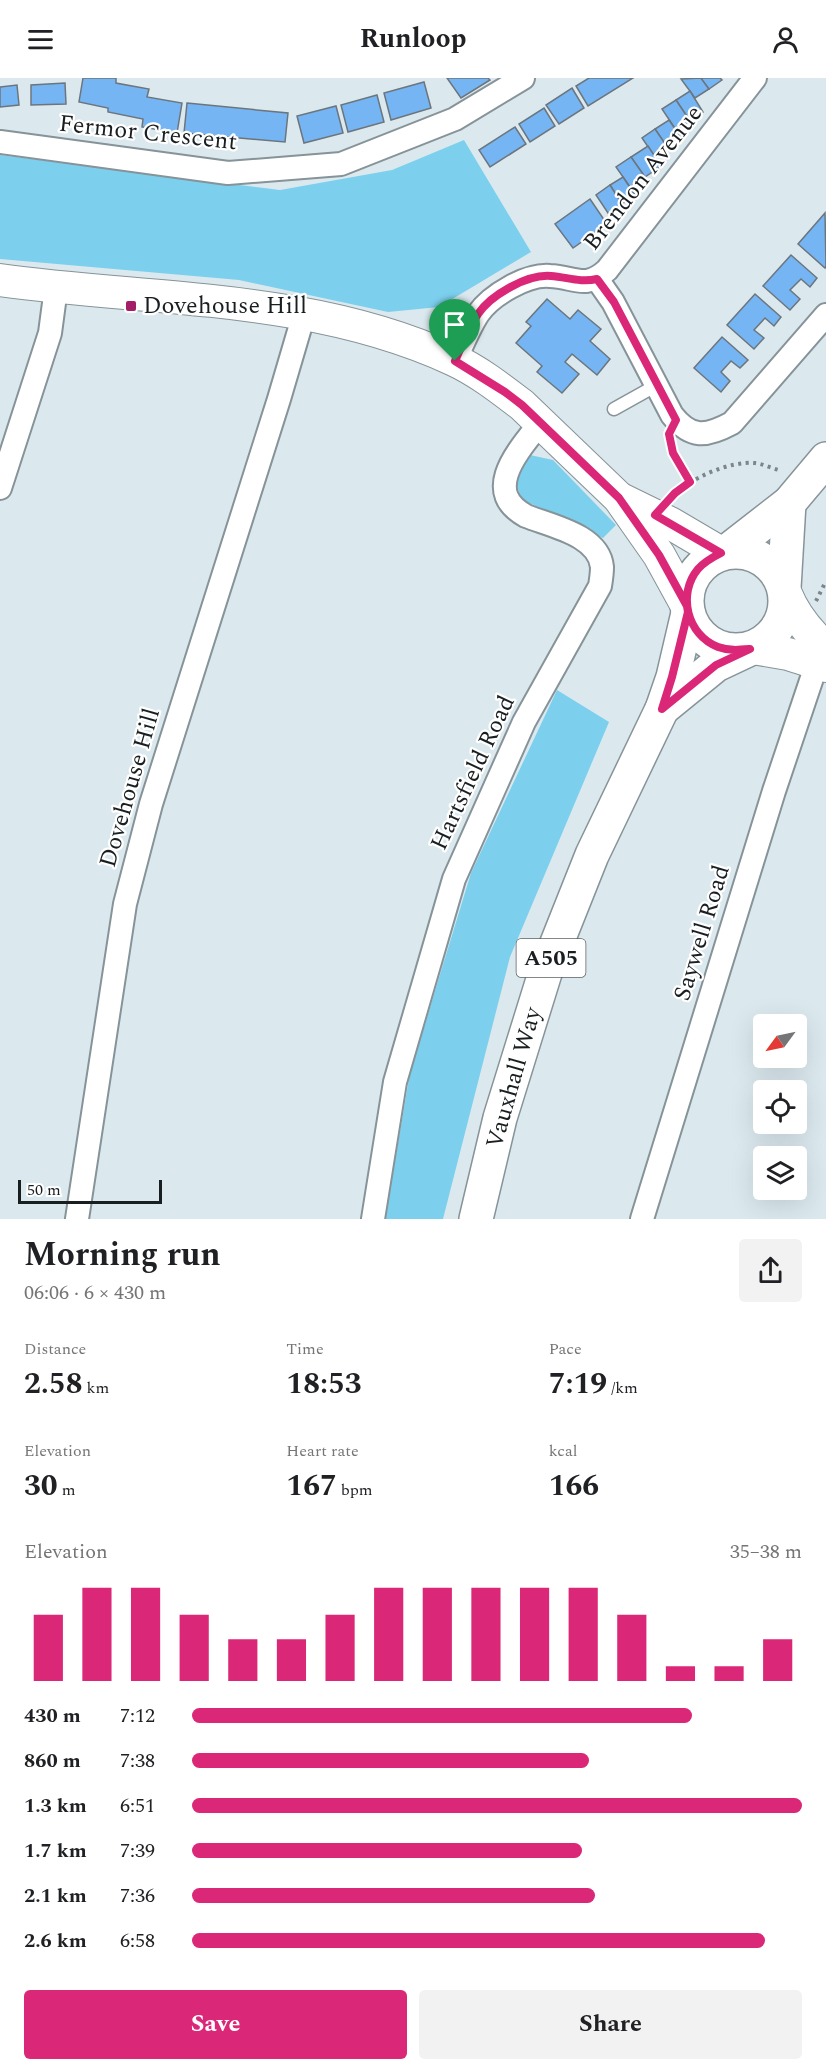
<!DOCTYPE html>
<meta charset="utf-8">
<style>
:root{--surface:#fff;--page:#f2f2f2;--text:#202124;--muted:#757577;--accent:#db2777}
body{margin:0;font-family:Spectral,serif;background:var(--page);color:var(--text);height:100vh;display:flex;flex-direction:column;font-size:22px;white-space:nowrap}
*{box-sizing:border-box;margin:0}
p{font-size:20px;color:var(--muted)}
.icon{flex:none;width:33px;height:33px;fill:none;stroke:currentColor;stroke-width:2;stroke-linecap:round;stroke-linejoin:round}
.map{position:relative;height:1141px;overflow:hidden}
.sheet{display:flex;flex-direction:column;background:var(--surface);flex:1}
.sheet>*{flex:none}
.needle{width:39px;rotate:237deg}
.fabs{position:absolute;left:753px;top:936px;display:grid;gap:12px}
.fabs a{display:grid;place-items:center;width:54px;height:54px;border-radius:6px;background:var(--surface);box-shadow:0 6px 24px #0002;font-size:30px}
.scale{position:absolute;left:18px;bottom:15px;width:144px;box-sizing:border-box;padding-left:6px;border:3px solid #191e20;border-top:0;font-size:16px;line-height:21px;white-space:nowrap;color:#191e20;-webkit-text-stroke:4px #fff;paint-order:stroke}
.pin{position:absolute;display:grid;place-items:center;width:51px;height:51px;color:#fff;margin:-62px -26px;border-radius:50% 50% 50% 0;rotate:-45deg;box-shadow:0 0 6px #0007}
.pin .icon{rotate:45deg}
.round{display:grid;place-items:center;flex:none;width:63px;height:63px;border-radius:6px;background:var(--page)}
.summary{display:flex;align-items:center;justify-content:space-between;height:102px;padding:0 24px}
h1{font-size:33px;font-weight:700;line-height:45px}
.stats{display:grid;grid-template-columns:repeat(3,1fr);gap:9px;height:102px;padding:6px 24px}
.stats div{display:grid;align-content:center}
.stats b{font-size:30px;font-weight:700}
.stats small{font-size:16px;font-weight:400}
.stats p{font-size:16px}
.chart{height:168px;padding:12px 24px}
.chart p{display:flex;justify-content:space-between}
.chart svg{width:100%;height:108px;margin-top:6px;stroke:var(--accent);stroke-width:6}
.primary-button{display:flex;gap:12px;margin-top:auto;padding:12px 24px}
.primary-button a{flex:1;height:69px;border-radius:6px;background:var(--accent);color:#fff;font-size:24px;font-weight:700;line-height:69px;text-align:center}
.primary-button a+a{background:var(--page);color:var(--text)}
ul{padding:0 24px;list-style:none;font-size:20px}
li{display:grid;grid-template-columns:96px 72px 1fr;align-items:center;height:45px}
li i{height:15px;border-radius:8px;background:var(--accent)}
header{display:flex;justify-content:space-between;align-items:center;height:78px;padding:0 24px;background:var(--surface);font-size:27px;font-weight:700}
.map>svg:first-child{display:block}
</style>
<header><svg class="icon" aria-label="menu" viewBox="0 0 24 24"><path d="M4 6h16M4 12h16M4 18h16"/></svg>Runloop<svg class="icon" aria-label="person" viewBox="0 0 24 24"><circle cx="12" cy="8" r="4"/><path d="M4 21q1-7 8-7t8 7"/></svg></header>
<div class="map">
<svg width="826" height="1141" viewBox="0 0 826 1141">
<rect width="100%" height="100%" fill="#dbe9ef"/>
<g fill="#7cd0ed">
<polygon points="464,62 531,174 439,229 388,234 239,202 0,181 0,77 280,112 392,92"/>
<polygon points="530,377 553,382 616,447 603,460 521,421 514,397"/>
<polygon points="557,612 609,644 510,879 443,1141 385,1141 410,995 471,795"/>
</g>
<g fill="#75b5f3" stroke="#6c757d" stroke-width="1.5">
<polygon points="83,0 116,0 116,5 149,11 147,19 182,25 177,55 142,49 143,41 108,34 108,30 79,24"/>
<polygon points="447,0 488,0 490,2 461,20"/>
<polygon points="589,0 633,0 588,28 576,8"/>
<polygon points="701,0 709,11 695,20 681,1"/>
<polygon points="701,0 720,0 722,2 709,11"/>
<polygon points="424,4 431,30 391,42 384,15"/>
<polygon points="65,5 66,26 31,27 31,7"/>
<polygon points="17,7 19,27 0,29 0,9"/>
<polygon points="572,10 584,30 559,46 546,27"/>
<polygon points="690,13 703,34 690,43 676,22"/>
<polygon points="377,17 384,44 348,54 341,27"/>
<polygon points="676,22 690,43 676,52 662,31"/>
<polygon points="187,25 288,35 285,64 184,55"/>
<polygon points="336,28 343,55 304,65 297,38"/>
<polygon points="544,30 555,48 530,64 519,46"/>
<polygon points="669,42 682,61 668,70 655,51"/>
<polygon points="515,49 526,66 490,89 479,72"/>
<polygon points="655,51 668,70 655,79 642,60"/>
<polygon points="648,68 661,88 645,99 631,79"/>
<polygon points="631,79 645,99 630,109 616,89"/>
<polygon points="623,99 635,117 622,126 610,107"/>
<polygon points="610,107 622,126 608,135 596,117"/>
<polygon points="590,121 607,146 573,170 555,146"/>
<polygon points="825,135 826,188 825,190 798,166"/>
<polygon points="791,177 817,200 810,209 801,201 790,212 800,221 790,232 763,208"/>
<polygon points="755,216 781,239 774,248 765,240 754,252 764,260 754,271 727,247"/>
<polygon points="547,221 570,241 578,232 601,251 590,263 610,281 597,297 572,276 565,284 579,296 562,315 537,294 542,288 516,265 531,248 526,244"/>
<polygon points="722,259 748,282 740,290 731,283 721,294 730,303 721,314 694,290"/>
</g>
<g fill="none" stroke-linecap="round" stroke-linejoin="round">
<defs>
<polyline id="lane" points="614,331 657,307"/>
<g id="street">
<polyline points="0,64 228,95 341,86 455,41 523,0"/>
<path d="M597,201l16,23 59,113c19,24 34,22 60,8l94,-108"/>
<path d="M455,283c7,-16 14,-33 23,-47 13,-19 49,-40 72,-38 25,1 35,14 57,-6l148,-192"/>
<polyline points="0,410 50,255 56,210"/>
<polyline points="77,1141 125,826 151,726 279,321 304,236"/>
<path d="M373,1141l22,-137 59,-203 70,-157 76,-136c1,-6 2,-13 2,-19 -3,-32 -51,-41 -76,-51 -46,-25 -6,-67 15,-94"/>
<polyline points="642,1141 774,713 817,585"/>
</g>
<g id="secondary">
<path d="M0,202c152,21 312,14 454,80 24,11 47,29 68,45l97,93 40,57 28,51"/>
<polyline points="623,422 670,445 721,475"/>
<path d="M786,516c9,22 22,38 40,54"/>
<polyline points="753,570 788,576 826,588"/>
</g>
<g id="primary">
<circle cx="736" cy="523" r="49"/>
<polyline points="726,474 789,425 826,381"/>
<polyline points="784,510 789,425"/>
<polyline points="662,631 716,587 750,571"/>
<polyline points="476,1141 500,1040 545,895 592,777 662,631 673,599 688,535"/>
</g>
</defs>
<use href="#lane" stroke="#869398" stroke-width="15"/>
<use href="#street" stroke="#869398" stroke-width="26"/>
<use href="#secondary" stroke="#869398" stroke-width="34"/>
<use href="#primary" stroke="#869398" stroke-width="36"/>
<g stroke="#7c8589" stroke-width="4" stroke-dasharray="3 4.5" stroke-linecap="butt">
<polyline points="671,365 673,375 690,404"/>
<path d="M672,419c18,-19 57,-36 83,-34 8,1 16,5 24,7"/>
<polyline points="816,523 826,503"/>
</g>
<use href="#lane" stroke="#fff" stroke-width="12"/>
<use href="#street" stroke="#fff" stroke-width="22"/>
<use href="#secondary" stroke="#fff" stroke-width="32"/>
<use href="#primary" stroke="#fff" stroke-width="33"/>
</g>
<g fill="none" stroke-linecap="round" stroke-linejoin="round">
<defs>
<path id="route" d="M455,283l50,31 17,13 97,93 40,57 28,51 1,6 -16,65 -10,32 54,-44 34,-16c-11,1 -21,2 -32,-2 -31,-12 -41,-53 -20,-78 6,-7 15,-12 23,-16l-66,-38 20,-22 15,-11 -17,-29 -4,-19 7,-14 -62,-118 -17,-23c-17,4 -30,-2 -46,-3 -24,-2 -60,19 -73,38 -9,14 -16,31 -23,47"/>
</defs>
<use href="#route" stroke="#fff" stroke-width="12"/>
<use href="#route" stroke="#db2777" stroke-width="8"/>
</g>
<rect fill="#a41d68" stroke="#fff" stroke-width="2" x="125" y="222" width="12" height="12" rx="3"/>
<g text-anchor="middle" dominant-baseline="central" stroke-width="4.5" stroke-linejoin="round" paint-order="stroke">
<rect fill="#fff" stroke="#5e6263" stroke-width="1.5" x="516.5" y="861" width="69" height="38" rx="4.5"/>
<g font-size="22" font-weight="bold" fill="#191e20">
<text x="551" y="880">A505</text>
</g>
<g font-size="24" fill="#191e20" stroke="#fff">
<text transform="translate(148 55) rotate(6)">Fermor Crescent</text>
<text transform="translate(643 100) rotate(-52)">Brendon Avenue</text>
<text transform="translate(473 695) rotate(-65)">Hartsfield Road</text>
<text transform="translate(130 710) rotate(-74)">Dovehouse Hill</text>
<text transform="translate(702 855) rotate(-73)">Saywell Road</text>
<text transform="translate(514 1000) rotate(-74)">Vauxhall Way</text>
</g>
<g font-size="24" fill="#191e20" stroke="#fff" text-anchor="start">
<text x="143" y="228">Dovehouse Hill</text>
</g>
</g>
</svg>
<div class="fabs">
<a><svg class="needle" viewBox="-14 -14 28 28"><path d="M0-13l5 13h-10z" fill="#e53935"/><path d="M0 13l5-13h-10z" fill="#757577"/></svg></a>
<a><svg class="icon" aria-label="locate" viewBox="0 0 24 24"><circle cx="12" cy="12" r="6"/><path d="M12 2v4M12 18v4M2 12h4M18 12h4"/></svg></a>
<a><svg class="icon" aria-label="layers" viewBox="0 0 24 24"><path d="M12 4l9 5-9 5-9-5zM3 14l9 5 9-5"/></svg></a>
</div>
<div class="scale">50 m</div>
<div class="pin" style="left:455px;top:283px;background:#1e9e55"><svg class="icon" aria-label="arrive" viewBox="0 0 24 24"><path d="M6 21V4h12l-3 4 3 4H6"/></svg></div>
</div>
<section class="sheet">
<div class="summary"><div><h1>Morning run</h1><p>06:06 · 6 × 430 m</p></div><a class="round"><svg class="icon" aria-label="share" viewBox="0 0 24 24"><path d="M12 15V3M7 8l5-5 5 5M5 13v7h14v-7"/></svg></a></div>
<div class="stats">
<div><p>Distance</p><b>2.58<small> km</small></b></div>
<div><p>Time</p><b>18:53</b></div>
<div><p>Pace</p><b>7:19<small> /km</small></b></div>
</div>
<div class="stats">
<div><p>Elevation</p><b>30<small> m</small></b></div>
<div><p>Heart rate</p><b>167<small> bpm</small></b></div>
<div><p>kcal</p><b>166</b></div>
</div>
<div class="chart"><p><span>Elevation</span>35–38 m</p>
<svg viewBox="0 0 160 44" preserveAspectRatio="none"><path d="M5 44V17M15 44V6M25 44V6M35 44V17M45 44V27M55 44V27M65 44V17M75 44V6M85 44V6M95 44V6M105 44V6M115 44V6M125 44V17M135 44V38M145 44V38M155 44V27"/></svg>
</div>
<ul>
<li><b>430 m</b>7:12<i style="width:82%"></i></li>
<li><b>860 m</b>7:38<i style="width:65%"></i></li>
<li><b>1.3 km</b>6:51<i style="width:100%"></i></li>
<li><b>1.7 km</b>7:39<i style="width:64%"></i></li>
<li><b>2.1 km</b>7:36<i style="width:66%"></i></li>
<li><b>2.6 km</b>6:58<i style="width:94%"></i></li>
</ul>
<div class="primary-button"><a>Save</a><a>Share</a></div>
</section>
